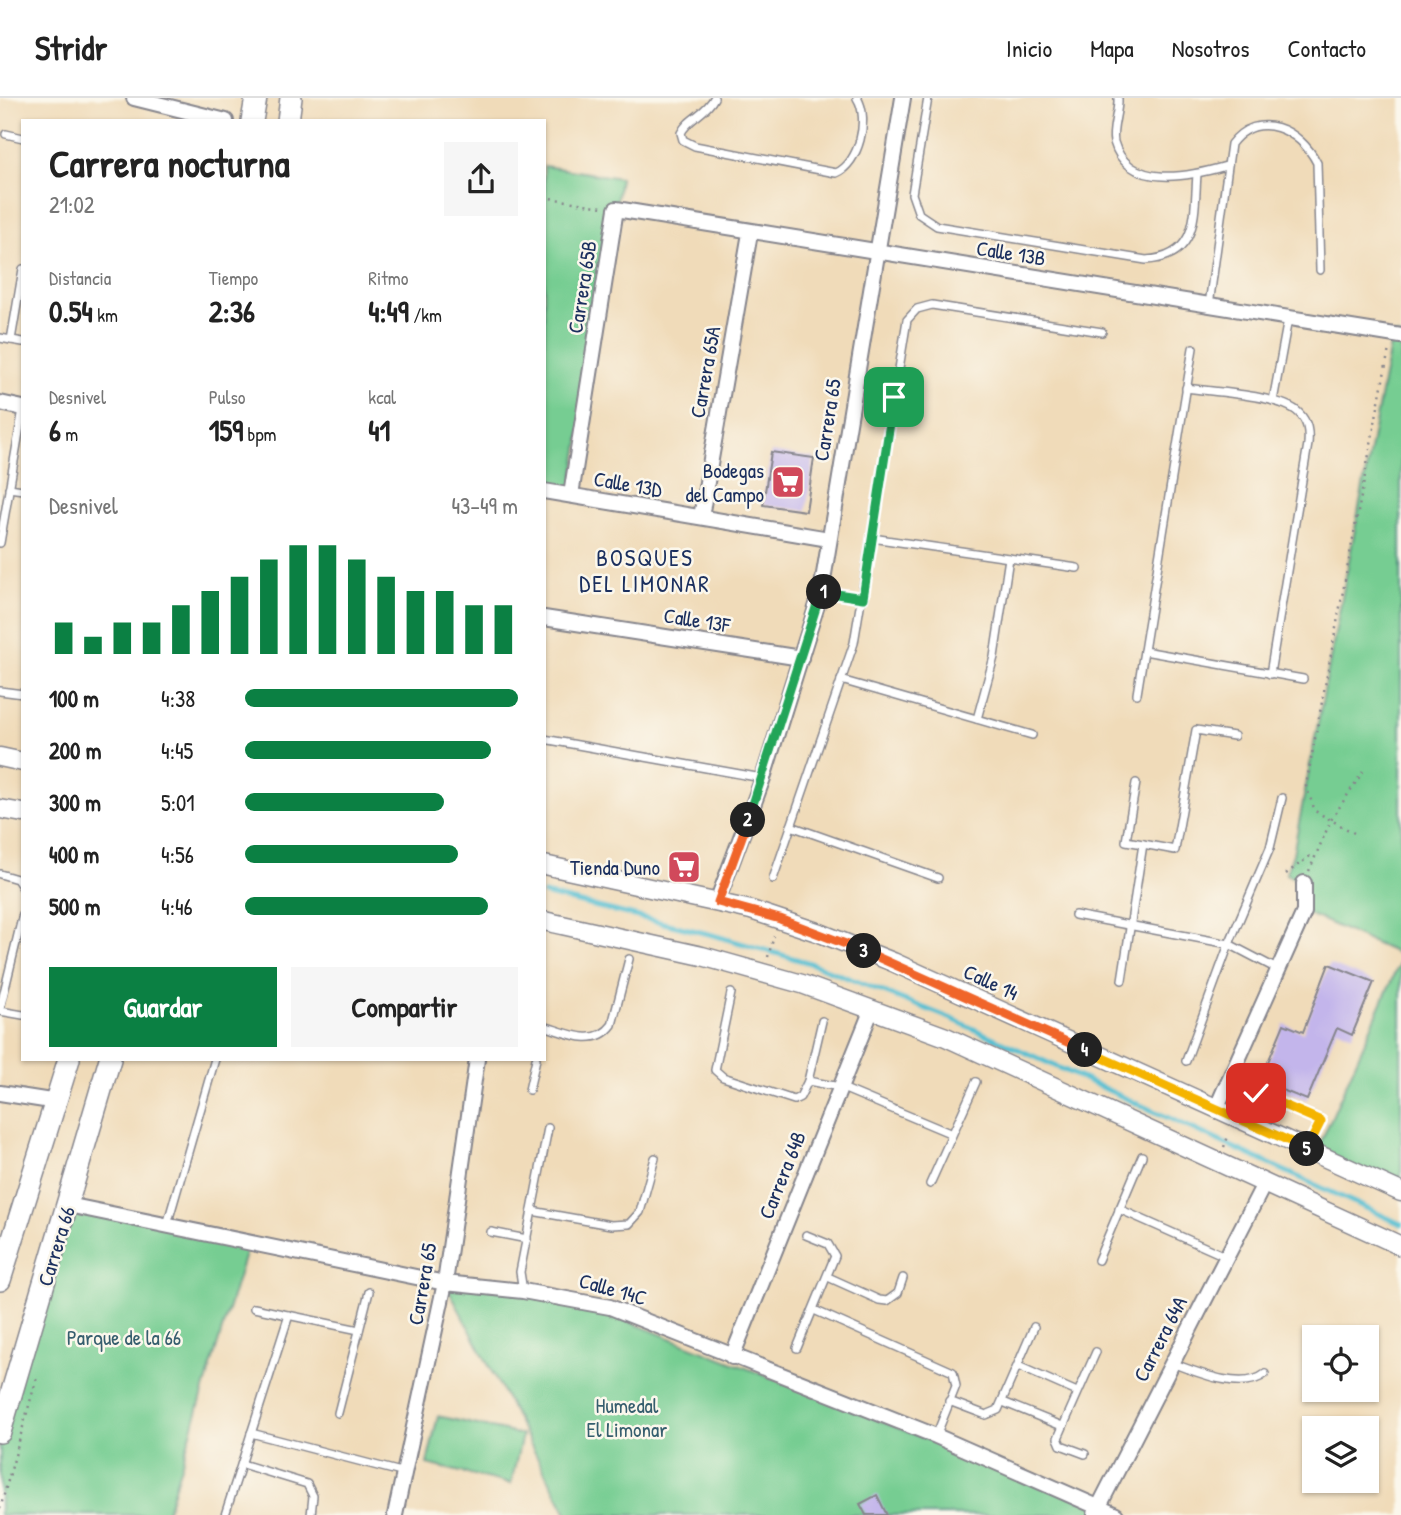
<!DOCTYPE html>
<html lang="es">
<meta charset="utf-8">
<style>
:root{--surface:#fff;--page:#f6f6f6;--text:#222;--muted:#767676;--line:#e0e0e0;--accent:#0b8043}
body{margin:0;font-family:"Patrick Hand",sans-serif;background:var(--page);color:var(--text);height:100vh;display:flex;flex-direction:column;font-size:26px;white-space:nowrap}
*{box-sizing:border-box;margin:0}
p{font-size:23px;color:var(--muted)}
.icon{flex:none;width:38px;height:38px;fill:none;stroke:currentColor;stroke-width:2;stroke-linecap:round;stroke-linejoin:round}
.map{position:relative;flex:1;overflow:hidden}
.drawer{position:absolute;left:21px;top:21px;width:525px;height:942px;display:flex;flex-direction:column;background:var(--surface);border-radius:0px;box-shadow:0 2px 5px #0004}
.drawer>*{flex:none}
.controls{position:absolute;left:1302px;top:1227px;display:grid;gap:14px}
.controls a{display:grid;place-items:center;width:77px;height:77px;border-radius:0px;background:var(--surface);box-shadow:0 2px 5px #0004;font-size:35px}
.pin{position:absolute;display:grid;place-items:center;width:60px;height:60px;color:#fff;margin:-30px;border-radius:14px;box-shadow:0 4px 10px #0006}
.km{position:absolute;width:35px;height:35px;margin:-18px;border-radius:50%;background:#222;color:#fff;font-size:19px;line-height:35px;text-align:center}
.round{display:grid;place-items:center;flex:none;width:74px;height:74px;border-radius:0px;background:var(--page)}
.summary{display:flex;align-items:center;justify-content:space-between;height:119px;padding:0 28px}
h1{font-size:38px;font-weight:700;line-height:52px}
.figures{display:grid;grid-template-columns:repeat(3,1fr);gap:10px;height:119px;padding:7px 28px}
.figures div{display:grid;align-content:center}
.figures b{font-size:30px;font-weight:700}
.figures small{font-size:19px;font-weight:400}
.figures p{font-size:19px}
.chart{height:196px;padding:14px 28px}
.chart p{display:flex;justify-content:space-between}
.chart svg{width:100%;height:126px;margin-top:7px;stroke:var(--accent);stroke-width:6}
.button{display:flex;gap:14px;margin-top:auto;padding:14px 28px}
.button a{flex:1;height:80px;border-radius:0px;background:var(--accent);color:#fff;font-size:28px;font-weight:700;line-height:80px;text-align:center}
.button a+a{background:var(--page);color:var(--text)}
ul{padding:0 28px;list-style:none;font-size:23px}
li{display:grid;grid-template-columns:112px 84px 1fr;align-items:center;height:52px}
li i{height:18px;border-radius:9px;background:var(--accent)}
header{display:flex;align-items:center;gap:42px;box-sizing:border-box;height:98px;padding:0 35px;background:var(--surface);border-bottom:2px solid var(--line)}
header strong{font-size:33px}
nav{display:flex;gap:38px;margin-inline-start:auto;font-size:24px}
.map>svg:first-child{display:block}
</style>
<header>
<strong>Stridr</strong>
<nav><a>Inicio</a><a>Mapa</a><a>Nosotros</a><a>Contacto</a></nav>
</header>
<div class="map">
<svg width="1401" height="1417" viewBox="0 0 1401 1417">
<rect width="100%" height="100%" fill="#fbf7ec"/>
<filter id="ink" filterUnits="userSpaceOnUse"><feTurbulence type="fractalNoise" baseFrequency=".0143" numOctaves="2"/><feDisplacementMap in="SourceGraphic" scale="14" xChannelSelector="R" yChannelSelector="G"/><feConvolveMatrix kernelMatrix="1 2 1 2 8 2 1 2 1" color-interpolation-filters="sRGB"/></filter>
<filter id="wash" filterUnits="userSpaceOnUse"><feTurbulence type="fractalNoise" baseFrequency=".00686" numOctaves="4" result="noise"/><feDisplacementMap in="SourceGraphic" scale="28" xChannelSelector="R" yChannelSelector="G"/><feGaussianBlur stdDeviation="1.57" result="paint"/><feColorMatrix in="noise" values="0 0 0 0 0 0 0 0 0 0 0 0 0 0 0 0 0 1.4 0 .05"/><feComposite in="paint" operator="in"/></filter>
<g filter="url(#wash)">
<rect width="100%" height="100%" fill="#f0dbb9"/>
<g fill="#76cd92" stroke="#487e78" stroke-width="2">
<polygon points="544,68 620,80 571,397 544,393"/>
<polygon points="1392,237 1401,238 1401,857 1304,814 1304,785 1286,776 1293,756"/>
<polygon points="1401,861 1401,1094 1316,1055"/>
<polygon points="68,1107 249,1143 166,1417 0,1417 0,1334"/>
<polygon points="445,1185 569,1200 1098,1409 1094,1417 568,1417"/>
<polygon points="438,1318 522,1337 511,1386 427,1366"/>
</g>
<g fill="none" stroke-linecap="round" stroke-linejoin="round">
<polyline stroke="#56bfd2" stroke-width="5" points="544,796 709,836 810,865 952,921 1401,1126"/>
</g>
<g id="blocks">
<g fill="#c3b5eb">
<polygon points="771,354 814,360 806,413 763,407"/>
<polygon points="1329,866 1374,884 1352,937 1337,930 1307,1002 1260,983 1284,926 1303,934"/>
<polygon points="877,1397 887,1417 866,1417 860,1406"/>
</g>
</g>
</g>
<g filter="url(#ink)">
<use href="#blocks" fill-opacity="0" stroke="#86858c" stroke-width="2"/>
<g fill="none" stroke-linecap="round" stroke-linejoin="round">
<defs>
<g id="service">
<path d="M714,0c-8,16 -26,20 -33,35l2,7 12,6 141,27c23,-9 34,-55 21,-75"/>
<path d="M928,0l-16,96 7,20 18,12 209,34c53,-3 48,-45 51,-86"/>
<path d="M1118,0c1,14 -7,31 -4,44 14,49 78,34 112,24"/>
<polyline points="6,36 23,40"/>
<path d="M1209,207l22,-161c27,-35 69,-15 86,19l3,107"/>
<polyline points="0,240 23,244"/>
<polyline points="11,242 23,171"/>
<path d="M1186,290c27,4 95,7 113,25 9,9 10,19 9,31l-38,230"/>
<polyline points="1273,303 1288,221"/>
<polyline points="9,390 23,392"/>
<polyline points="872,440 1077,470"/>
<polyline points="0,445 23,311"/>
<polyline points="822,494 863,500"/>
<polyline points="1144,553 1303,581"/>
<polyline points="841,582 1032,637"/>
<polyline points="0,593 23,596"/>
<polyline points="1137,596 1193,250"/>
<polyline points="977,621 994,559 1009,460"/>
<polyline points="544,641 762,680"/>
<polyline points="1136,685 1126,743 1143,746"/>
<polyline points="791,728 938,780"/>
<polyline points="0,776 17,781 23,790"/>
<polyline points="773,781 854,545 907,222 917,211 932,207 1102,234"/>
<polyline points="1075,817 1229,846 1277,871"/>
<polyline points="1122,882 1143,746 1175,752 1196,632 1234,638"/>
<polyline points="731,895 715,972 723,979 794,1002 800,999 808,983 840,989 952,1036"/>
<polyline points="0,911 23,816"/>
<polyline points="0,913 23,917"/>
<path d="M544,928c23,7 51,22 68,-1l17,-66"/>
<polyline points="1186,963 1229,846 1270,750 1282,700"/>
<polyline points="808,983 822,923"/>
<polyline points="529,992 536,961"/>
<polyline points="1256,995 1321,1023 1308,1051"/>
<polyline points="930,1086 976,984"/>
<polyline points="1119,1111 1227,1159"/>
<polyline points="532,1113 611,1127 629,1126 640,1114 655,1060"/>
<polyline points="167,1127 215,961"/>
<polyline points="491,1134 527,1141"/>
<polyline points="1098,1162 1142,1058"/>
<polyline points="828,1179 879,1202 887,1203 898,1195 903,1180"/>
<polyline points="523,1193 520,1174 548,1030"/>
<polyline points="254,1210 359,1232"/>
<polyline points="814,1212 953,1274 956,1288 936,1338"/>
<polyline points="797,1250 835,1158 828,1146 806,1137"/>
<path d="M1172,1265c24,9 71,29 93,11"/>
<polyline points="1018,1268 1077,1294"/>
<polyline points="949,1303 986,1317 998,1312 1034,1229"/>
<polyline points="1003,1304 1062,1328"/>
<polyline points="338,1315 369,1194"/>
<polyline points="251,1335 405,1375"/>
<polyline points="1085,1356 1061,1347 1058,1340 1096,1254"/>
<polyline points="242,1366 307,1386 313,1398 311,1417"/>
<polyline points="225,1417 289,1217"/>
</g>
<g id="minor">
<polyline points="134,0 226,23"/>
<polyline points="0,305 23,310"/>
<polyline points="544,393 829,441"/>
<polyline points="571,397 616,111 1401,238"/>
<polyline points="701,419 750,135"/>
<polyline points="544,520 801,560"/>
<polyline points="717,804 763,680 821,494 903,0"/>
<polyline points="0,995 57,1004"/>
<polyline points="1216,1011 1304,814 1304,785"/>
<polyline points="68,1107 445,1185 523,1193 610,1209 936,1338 1116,1417"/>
<polyline points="732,1259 872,911"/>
<polyline points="1095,1416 1265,1084"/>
<polyline points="395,1417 445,1185 477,961"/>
</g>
<g id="tertiary">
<polyline points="0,659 23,664"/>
<polyline points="0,711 23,715"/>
<polyline points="544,767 751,812 820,835 893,864 1401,1094"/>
<polyline points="544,823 702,858 802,886 946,939 1401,1148"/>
</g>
<g id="secondary">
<polyline points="252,23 256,0"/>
<polyline points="288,23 291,0"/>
<polyline points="0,1182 69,961"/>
<polyline points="0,1334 110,961"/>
</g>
</defs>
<use href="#service" stroke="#86858c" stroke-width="10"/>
<use href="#minor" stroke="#86858c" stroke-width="18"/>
<use href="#tertiary" stroke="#86858c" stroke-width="21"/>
<use href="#secondary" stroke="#86858c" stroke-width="24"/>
<g stroke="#86858c" stroke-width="2.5" stroke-dasharray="2 5" stroke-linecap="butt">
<polyline points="544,99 602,109"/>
<polyline points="1354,735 1315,713 1306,688 1389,251"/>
<polyline points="1309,773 1331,722 1366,669"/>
<polyline points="1286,776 1314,755"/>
<polyline points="768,859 774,838"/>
<polyline points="1224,1049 1229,1036"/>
<polyline points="0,1411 37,1279"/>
</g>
<use href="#service" stroke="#fff" stroke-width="7"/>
<use href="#minor" stroke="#fff" stroke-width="14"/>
<use href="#tertiary" stroke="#fff" stroke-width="18"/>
<use href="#secondary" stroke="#fff" stroke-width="21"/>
</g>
</g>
<g fill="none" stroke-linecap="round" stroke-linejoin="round" filter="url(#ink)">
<defs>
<polyline id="split-1" points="824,494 863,500 894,299"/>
<polyline id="split-2" points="748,722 821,494 824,494"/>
<polyline id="split-3" points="748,722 718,804 780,821 864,853"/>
<polyline id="split-4" points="864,853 1085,952"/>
<polyline id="split-5" points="1085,952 1307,1051"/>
<polyline id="split-6" points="1256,995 1321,1023 1307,1051"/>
</defs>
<use href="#split-1" stroke="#fff" stroke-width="14"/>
<use href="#split-2" stroke="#fff" stroke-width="14"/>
<use href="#split-3" stroke="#fff" stroke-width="14"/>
<use href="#split-4" stroke="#fff" stroke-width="14"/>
<use href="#split-5" stroke="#fff" stroke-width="14"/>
<use href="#split-6" stroke="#fff" stroke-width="14"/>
<use href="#split-1" stroke="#22a559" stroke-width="9"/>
<use href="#split-2" stroke="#22a559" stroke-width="9"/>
<use href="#split-3" stroke="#f0652b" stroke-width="9"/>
<use href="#split-4" stroke="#f0652b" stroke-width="9"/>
<use href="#split-5" stroke="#f5b400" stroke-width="9"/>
<use href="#split-6" stroke="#f5b400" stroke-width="9"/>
</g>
<defs>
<symbol id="supermarket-square" viewBox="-11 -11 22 22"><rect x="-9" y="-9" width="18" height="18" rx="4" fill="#d1495b" stroke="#fbf7ec"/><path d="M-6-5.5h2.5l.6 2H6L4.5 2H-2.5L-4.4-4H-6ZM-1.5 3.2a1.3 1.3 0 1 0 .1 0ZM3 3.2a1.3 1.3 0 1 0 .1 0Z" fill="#fff"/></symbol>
</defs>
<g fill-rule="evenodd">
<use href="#supermarket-square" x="769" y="365" width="38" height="38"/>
<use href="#supermarket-square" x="665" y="750" width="38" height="38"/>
</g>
<g text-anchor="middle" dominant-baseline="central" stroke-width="5" stroke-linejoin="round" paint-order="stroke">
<g font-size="21" fill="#1b2f5e" stroke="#fbf7ec">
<text transform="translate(1011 155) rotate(9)">Calle 13B</text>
<text transform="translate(582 189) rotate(-81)">Carrera 65B</text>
<text transform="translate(705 274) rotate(-80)">Carrera 65A</text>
<text transform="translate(827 322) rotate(-81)">Carrera 65</text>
<text transform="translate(628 386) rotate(10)">Calle 13D</text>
<text transform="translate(697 522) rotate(9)">Calle 13F</text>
<text transform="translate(991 884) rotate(25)">Calle 14</text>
<text transform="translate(782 1077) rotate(-68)">Carrera 64B</text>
<text transform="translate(56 1148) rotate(-73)">Carrera 66</text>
<text transform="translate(422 1186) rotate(-80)">Carrera 65</text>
<text transform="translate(613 1191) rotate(16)">Calle 14C</text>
<text transform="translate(1160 1241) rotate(-63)">Carrera 64A</text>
</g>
<g font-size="21" fill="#1b2f5e" stroke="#fbf7ec" text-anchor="end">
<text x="764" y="372">Bodegas<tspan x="764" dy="24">del Campo</tspan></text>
<text x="660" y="769">Tienda Duno</text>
</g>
<g font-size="21" fill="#365e6e" stroke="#fbf7ec">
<text x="124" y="1239">Parque de la 66</text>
<text x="627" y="1307">Humedal<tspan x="627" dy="24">El Limonar</tspan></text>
</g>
<g font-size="23" letter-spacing="2" fill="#1b2f5e" stroke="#fbf7ec">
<text x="645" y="459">BOSQUES<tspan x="645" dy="26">DEL LIMONAR</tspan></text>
</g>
</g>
</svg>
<div class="controls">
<a><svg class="icon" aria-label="locate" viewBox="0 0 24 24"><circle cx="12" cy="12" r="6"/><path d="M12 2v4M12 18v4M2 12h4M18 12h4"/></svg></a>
<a><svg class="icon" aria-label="layers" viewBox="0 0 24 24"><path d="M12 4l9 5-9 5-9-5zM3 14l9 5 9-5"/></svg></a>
</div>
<div class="pin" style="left:894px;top:299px;background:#1e9e55"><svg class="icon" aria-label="arrive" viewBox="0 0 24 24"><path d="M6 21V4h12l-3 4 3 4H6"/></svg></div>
<div class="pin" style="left:1256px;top:995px;background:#d93025"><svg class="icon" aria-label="check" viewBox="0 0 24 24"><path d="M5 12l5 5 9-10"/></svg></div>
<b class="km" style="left:824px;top:494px">1</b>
<b class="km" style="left:748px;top:722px">2</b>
<b class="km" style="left:864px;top:853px">3</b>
<b class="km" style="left:1085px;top:952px">4</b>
<b class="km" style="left:1307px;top:1051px">5</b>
<section class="drawer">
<div class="summary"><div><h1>Carrera nocturna</h1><p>21:02</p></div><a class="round"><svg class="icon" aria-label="share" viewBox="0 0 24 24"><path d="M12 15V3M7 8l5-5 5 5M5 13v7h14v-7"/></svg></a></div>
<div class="figures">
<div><p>Distancia</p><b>0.54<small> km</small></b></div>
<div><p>Tiempo</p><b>2:36</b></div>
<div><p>Ritmo</p><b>4:49<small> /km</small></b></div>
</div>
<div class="figures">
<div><p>Desnivel</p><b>6<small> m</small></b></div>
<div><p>Pulso</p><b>159<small> bpm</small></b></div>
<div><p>kcal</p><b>41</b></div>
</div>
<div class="chart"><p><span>Desnivel</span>43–49 m</p>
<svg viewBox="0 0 160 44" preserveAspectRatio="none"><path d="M5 44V33M15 44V38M25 44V33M35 44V33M45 44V27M55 44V22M65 44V17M75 44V11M85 44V6M95 44V6M105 44V11M115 44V17M125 44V22M135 44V22M145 44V27M155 44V27"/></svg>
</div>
<ul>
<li><b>100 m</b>4:38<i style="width:100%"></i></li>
<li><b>200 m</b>4:45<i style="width:90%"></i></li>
<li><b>300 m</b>5:01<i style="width:73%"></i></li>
<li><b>400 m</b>4:56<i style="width:78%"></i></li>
<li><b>500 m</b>4:46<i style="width:89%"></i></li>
</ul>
<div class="button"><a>Guardar</a><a>Compartir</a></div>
</section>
</div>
